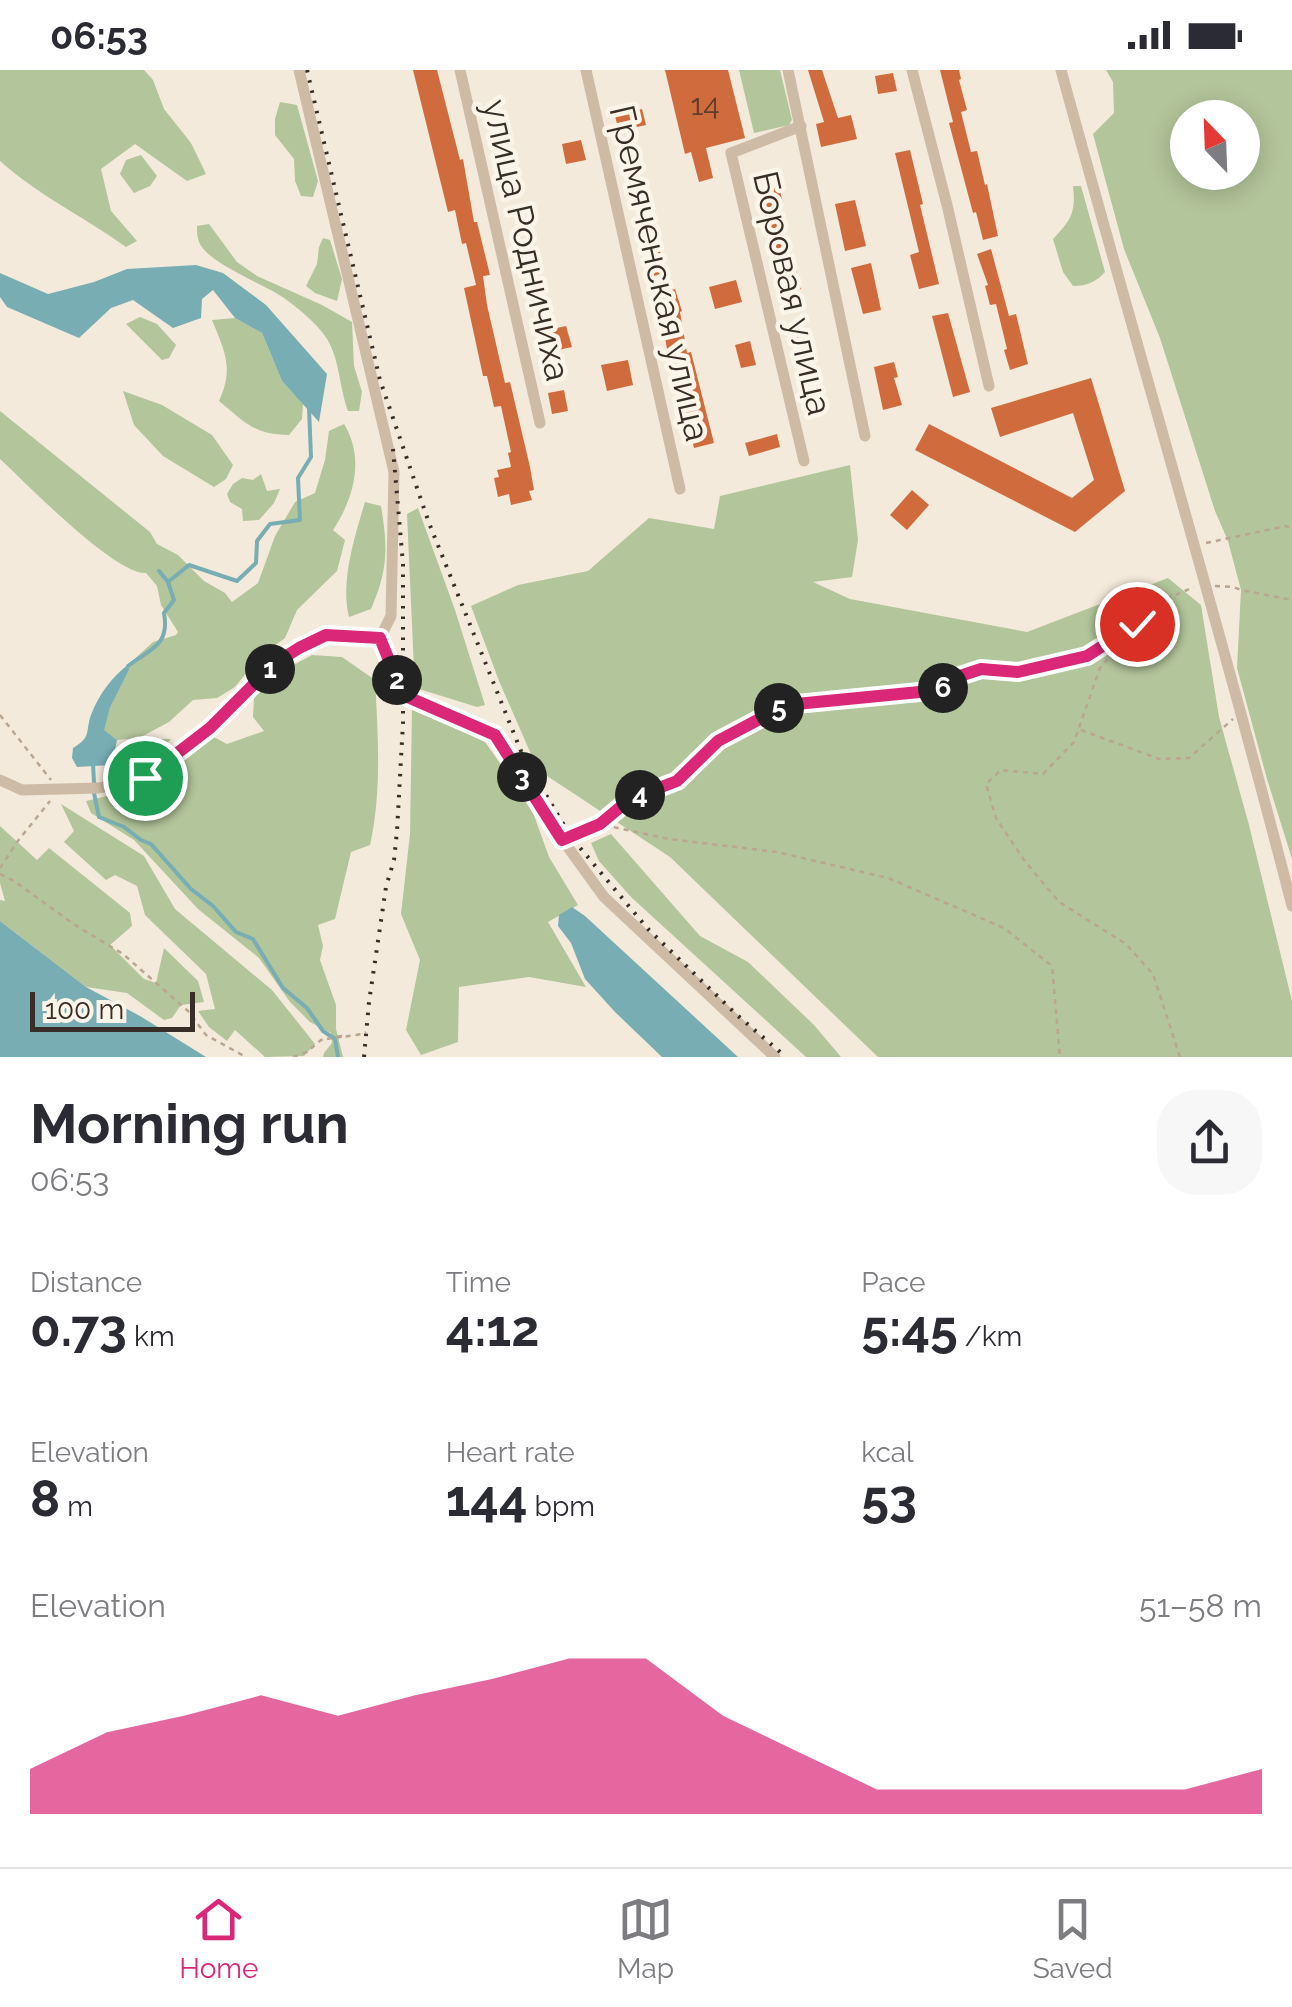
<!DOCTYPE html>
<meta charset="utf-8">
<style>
:root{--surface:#fff;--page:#f7f7f7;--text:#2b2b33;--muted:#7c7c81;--line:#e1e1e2;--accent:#db2777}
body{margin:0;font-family:Raleway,sans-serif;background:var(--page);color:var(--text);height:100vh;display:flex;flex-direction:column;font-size:38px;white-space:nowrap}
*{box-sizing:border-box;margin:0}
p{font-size:32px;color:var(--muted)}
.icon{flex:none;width:55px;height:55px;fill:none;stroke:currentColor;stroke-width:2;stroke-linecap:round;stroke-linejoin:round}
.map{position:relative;height:987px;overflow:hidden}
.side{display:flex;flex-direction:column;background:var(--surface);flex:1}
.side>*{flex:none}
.needle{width:65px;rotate:337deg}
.controls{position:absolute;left:1170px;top:30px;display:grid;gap:20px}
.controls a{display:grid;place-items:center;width:90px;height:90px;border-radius:50%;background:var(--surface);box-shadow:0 5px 25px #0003;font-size:50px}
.scale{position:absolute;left:30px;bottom:25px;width:165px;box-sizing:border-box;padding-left:10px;border:5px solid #392e27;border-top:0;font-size:28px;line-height:35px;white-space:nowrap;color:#392e27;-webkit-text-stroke:8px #fbf4e8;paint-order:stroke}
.pin{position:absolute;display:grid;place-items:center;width:85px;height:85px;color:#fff;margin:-42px;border:5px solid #fff;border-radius:50%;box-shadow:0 2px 10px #0007}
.km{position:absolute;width:50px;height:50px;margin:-25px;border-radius:50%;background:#222;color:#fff;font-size:28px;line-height:50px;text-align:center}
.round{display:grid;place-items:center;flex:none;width:105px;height:105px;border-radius:40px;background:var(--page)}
.summary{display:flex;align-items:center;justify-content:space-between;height:170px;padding:0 30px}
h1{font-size:55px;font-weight:700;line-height:75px}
.stats{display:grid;grid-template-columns:repeat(3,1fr);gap:15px;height:170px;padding:10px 30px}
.stats div{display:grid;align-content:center}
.stats b{font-size:50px;font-weight:700}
.stats small{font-size:28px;font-weight:400}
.stats p{font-size:28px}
.chart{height:280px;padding:20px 30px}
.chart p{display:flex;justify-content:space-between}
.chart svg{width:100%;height:180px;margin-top:10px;fill:var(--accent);opacity:.7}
.status{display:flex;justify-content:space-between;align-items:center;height:70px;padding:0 50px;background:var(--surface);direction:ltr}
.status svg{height:28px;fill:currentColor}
.dock{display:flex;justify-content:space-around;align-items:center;height:140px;border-top:2px solid var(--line);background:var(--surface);font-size:28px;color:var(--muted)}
.dock a{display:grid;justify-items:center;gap:5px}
.dock .on{color:var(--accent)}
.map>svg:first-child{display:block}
</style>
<div class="status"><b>06:53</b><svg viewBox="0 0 49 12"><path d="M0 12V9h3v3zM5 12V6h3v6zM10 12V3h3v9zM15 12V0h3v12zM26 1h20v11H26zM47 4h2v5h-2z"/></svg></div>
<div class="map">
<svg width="1292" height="987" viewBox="0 0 1292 987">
<rect width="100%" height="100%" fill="#f4eadb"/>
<g fill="#b3c59a" fill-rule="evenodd">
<path d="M0,0h144l9,10 11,29 27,34 15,31 -19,7 -52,-37 -34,25 10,42 26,30 -11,6c-42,-30 -88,-52 -126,-86z"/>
<polygon points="739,0 780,0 792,50 789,55 754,63"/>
<path d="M1106,0h186v789l-25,-80 -30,-111 4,-78 -13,-49 -13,-30 -55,-173 -36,-89 -31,-115 21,-21 -1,-31zM1188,48h54v54h-54z"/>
<polygon points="280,32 297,35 318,111 313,127 301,126 295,111 294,89 275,65 275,49"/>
<polygon points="141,85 157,106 150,116 134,123 120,104 126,90"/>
<path d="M1073,116h8l24,86c-9,10 -18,14 -32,14l-10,-14 -10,-33c18,-19 23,-26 20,-53z"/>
<path d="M209,154l28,38 20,14 65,29 30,17 2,44 8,26 -3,19h-11c-9,-24 -8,-54 -23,-75 -10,-14 -27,-28 -41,-38 -20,-14 -77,-35 -85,-56 -2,-5 -2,-11 -2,-16z"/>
<polygon points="323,168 330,170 342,209 337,231 315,223 306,216 317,194 319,177"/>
<polygon points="140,247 157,254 176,275 169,288 162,290 126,254"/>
<path d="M235,248l27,15 20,48 21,23 -1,15 -13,16c-36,-1 -43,-12 -70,-34 15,-33 6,-49 -7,-81z"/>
<polygon points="123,321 162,335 212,365 233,395 226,409 214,417 163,386 134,355"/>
<path d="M0,341l150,121 7,12 21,11 26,26 21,12 7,9 26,-19 17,-47 20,-34 20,-9 10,-33 4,-29 15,-7c21,34 10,74 -11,106l12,10 -8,31 -40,39 -12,28 -22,16 -12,4 -4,14 -12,15 -18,11 -24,2 -24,22 -30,16 -22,2 -14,-10 7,-22 19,-38v-6l24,-22 23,-7 2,-3 -17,-27 -4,-19 -11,-13c-31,2 -120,-90 -146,-114z"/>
<polygon points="850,395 858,470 852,507 813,512 850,529 1027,562 1168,508 1201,535 1219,647 1249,755 1292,931 1292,987 878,987 670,787 538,700 499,611 471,536 518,515 588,501 649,448 714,459 720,426"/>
<polygon points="261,404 267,421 280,419 274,433 259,450 243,451 242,439 230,432 227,424 233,414 242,408 253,410"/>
<path d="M365,432l16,4c7,42 7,64 -10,103l-22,8c-9,-36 6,-81 16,-115z"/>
<polygon points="418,438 455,540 485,635 477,637 419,619 414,599 407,444"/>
<path d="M312,585l30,2 33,23c3,55 7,111 -5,165l-19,7 -16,67 -17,6 5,21 -3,14 16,45v24l7,28h-20l1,-4 8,-10 -1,-10 -21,-11 -20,-20 -31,-44 -61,-49 -64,-69 -43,-27 -5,-12 21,-5 33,5 -5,-11 45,-26 34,-27 13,7 37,-13 -11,-14 1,-20 34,-29z"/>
<polygon points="412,638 485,672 531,737 549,787 578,835 548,852 586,917 529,907 459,917 458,972 421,985 406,960 420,890 401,844 410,764"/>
<path d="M160,669h11c-14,16 -31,26 -52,31l-7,-5 2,-11c15,-6 31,-8 46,-15z"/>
<polygon points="61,734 144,786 175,839 272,920 315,974 304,986 265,987 235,960 227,971 209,957 198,941 215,939 206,904 145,845 137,816 115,805 106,810 64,772 74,761"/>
<polygon points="0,756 37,790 49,778 130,843 132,856 110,875 144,909 156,913 164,878 198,911 204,932 181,935 172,948 164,950 127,923 86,917 0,851 0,830 5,831 0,813"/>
<polygon points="611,764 700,866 748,892 814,955 841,987 806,987 631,827 599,791 591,773"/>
</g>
<g fill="#78adb4">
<polygon points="196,195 223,203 266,235 327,304 319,352 282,311 262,263 235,248 213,220 202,229 201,248 173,258 133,230 111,238 79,268 7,237 0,227 0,203 48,224 94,212 127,199"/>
<path d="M129,594v6l-19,38 -6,22 13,10 -5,25 -35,2 -5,-9 1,-10c19,-11 12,-16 18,-33 8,-21 21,-38 38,-51z"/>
<polygon points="572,837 585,846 738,987 662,987 615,942 585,909 571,873 558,856 559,845"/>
<polygon points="0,851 86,917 140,946 206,987 0,987"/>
</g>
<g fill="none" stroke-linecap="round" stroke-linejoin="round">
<g stroke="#78adb4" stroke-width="4">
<polyline points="159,501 168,512"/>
<path d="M128,596c22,-17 42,-20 36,-53l10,-13 -6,-18 21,-17 48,16 19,-18 1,-22 13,-17 30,-4 -2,-42 13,-21 -2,-49"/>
<polyline points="93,693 94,713"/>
<polyline points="94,723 99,747 124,757 141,770 151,774 191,819 213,836 236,862 253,869 283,918 307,938 323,961 335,969 338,987"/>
</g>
</g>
<g fill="#d06b3d">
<polygon points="413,0 437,0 460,90 463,89 474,152 477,152 490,205 483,206 487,235 505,313 510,312 530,397 534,420 529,421 532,430 511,435 509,424 498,427 494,408 499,407 497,400 511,397 508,383 511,382 501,336 494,337 487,306 483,306 464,218 476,215 466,173 462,174 455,140 448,142"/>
<polygon points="665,0 728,0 745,68 706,78 713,108 699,112 691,82 685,84"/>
<polygon points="808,0 822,0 838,48 851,45 857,69 821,77 816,54 824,52"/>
<polygon points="940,0 959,0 961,9 959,10 967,40 961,42 971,82 977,81 985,115 987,114 998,166 983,170 976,142 973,143 949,53 953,52"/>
<polygon points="893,3 897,21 878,24 875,6"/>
<polygon points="642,39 646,55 619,61 615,46"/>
<polygon points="581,70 586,90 566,94 562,74"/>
<polygon points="910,80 923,134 920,135 939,214 919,219 910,185 919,182 895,83"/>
<polygon points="779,116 783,134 779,135 788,176 773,180 759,120"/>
<polygon points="855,130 866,176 845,181 835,134"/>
<polygon points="656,166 666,202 651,207 644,168"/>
<polygon points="991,179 1009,246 1016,244 1028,294 1010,300 1004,280 1007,279 996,234 990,235 985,216 988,215 977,184"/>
<polygon points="794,193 801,219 784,224 776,198"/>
<polygon points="871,193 881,240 863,244 851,198"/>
<polygon points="736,210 742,232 715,239 709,217"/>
<polygon points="675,219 682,241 680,242 687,283 691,282 714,373 694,378 667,279 663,256 668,255 659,224"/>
<polygon points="948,243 970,322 953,327 932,246"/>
<polygon points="566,256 572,277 544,283 539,262"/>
<polygon points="809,260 815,281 800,286 794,264"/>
<polygon points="750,271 756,295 741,298 735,275"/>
<polygon points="628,290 633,315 607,321 601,295"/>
<polygon points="894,292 898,307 894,308 902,335 883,340 874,297"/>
<polygon points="1091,308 1125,421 1075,462 915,380 929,354 1072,428 1094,410 1073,343 1000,367 991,338"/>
<polygon points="564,320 568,341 552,344 548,323"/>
<polygon points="777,364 780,377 749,386 745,373"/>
<polygon points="912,420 929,435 907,460 890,445"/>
</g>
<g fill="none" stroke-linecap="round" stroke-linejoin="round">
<g stroke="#b9a590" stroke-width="2.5" stroke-dasharray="5 5" stroke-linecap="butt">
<polyline points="1206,473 1286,456 1292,459"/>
<polyline points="1215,516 1233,517 1241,520 1292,530"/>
<polyline points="0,645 51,710"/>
<polyline points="1081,660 1159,689 1189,688 1233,649"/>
<polyline points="604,755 669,769 777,782 888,808 1004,858 1052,896 1060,987"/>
<polyline points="573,766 601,754 630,729 677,711 718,671 786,635 940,620 961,606 981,599 1018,602 1087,586 1132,557"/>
<polyline points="0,798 17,772 50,731"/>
<polyline points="0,804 14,811 75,855 123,884 188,941 206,965 246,987"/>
<polyline points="342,966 334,968 363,964 366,962"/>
<polyline points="293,987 307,982 321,970 327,969"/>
<polyline points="1180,987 1153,904 1126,874 1059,832 1024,790 996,748 986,714 1001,700 1043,704 1074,672 1100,598 1154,534 1194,517"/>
</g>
<g stroke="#cdbba6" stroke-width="11">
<polyline points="299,0 394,402 391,546 380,568 403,625 495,665 562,769 604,827 775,987"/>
<polyline points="460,0 540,353"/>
<polyline points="586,0 680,419"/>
<polyline points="788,0 865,366"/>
<polyline points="912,0 947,135 989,316"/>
<path d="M1061,0c76,279 159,556 231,836"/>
<polyline points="801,56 731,83 804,391"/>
<polyline points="0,710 22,720 99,718 145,708 210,658 274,595 299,577 326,565 380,568"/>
</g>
<g stroke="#392e27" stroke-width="4" stroke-dasharray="2.5 8" stroke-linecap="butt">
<polyline points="307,0 380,310 429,453 523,686 571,767 648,859 737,945 786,987"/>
<polyline points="364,987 369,932 386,817 394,790 397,761 403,653 403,494 393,379"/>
</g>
<polyline stroke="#b9a590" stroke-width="2.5" stroke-dasharray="5 5" stroke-linecap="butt" points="327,969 342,966"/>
</g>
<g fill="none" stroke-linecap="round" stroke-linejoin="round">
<defs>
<polyline id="route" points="145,708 210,658 274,594 299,578 326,565 380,568 403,625 495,665 562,770 600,754 630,729 677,711 718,671 786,635 940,620 960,606 981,599 1018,602 1087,586 1137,554"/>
</defs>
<use href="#route" stroke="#fff" stroke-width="20"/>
<use href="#route" stroke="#db2777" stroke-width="12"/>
</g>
<g text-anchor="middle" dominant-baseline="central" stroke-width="9" stroke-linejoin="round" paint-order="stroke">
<g font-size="30" fill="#5f3d2c">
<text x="705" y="34">14</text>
</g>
<g font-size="35" fill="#392e27" stroke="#fbf4e8">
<text transform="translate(527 170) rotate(77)">улица Родничиха</text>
<text transform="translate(660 203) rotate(77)">Гремяченская улица</text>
<text transform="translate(793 223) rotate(77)">Боровая улица</text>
</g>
</g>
</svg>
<div class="controls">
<a><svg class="needle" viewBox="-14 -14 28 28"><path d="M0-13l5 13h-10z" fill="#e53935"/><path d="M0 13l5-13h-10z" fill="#7c7c81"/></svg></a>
</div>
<div class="scale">100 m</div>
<div class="pin" style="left:145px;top:708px;background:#1e9e55"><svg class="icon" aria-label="arrive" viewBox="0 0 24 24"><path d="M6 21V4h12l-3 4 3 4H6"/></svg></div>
<div class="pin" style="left:1137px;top:554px;background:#d93025"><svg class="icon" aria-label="check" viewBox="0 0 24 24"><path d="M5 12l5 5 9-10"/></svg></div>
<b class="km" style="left:270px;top:599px">1</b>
<b class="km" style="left:397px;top:610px">2</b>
<b class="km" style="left:522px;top:707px">3</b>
<b class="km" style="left:640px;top:725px">4</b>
<b class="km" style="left:779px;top:638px">5</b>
<b class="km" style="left:943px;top:618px">6</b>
</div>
<section class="side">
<div class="summary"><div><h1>Morning run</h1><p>06:53</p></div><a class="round"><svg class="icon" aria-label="share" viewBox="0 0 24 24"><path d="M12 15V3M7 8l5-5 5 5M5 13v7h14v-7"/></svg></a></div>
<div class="stats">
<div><p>Distance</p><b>0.73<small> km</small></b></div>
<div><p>Time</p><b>4:12</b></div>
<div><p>Pace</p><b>5:45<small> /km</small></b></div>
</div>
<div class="stats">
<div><p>Elevation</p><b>8<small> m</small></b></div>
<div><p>Heart rate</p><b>144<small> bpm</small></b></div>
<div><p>kcal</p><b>53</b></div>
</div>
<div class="chart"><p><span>Elevation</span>51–58 m</p>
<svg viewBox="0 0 160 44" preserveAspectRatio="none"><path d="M0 44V33L10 24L20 20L30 15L40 20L50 15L60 11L70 6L80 6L90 20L100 29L110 38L120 38L130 38L140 38L150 38L160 33V44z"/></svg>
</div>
</section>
<nav class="dock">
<a class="on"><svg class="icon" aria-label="home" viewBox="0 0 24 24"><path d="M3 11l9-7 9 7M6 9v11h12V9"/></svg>Home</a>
<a><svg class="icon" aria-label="map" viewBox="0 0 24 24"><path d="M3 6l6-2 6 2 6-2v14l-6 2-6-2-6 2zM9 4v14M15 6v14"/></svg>Map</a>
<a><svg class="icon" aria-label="saved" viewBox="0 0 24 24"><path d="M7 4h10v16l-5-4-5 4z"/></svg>Saved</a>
</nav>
